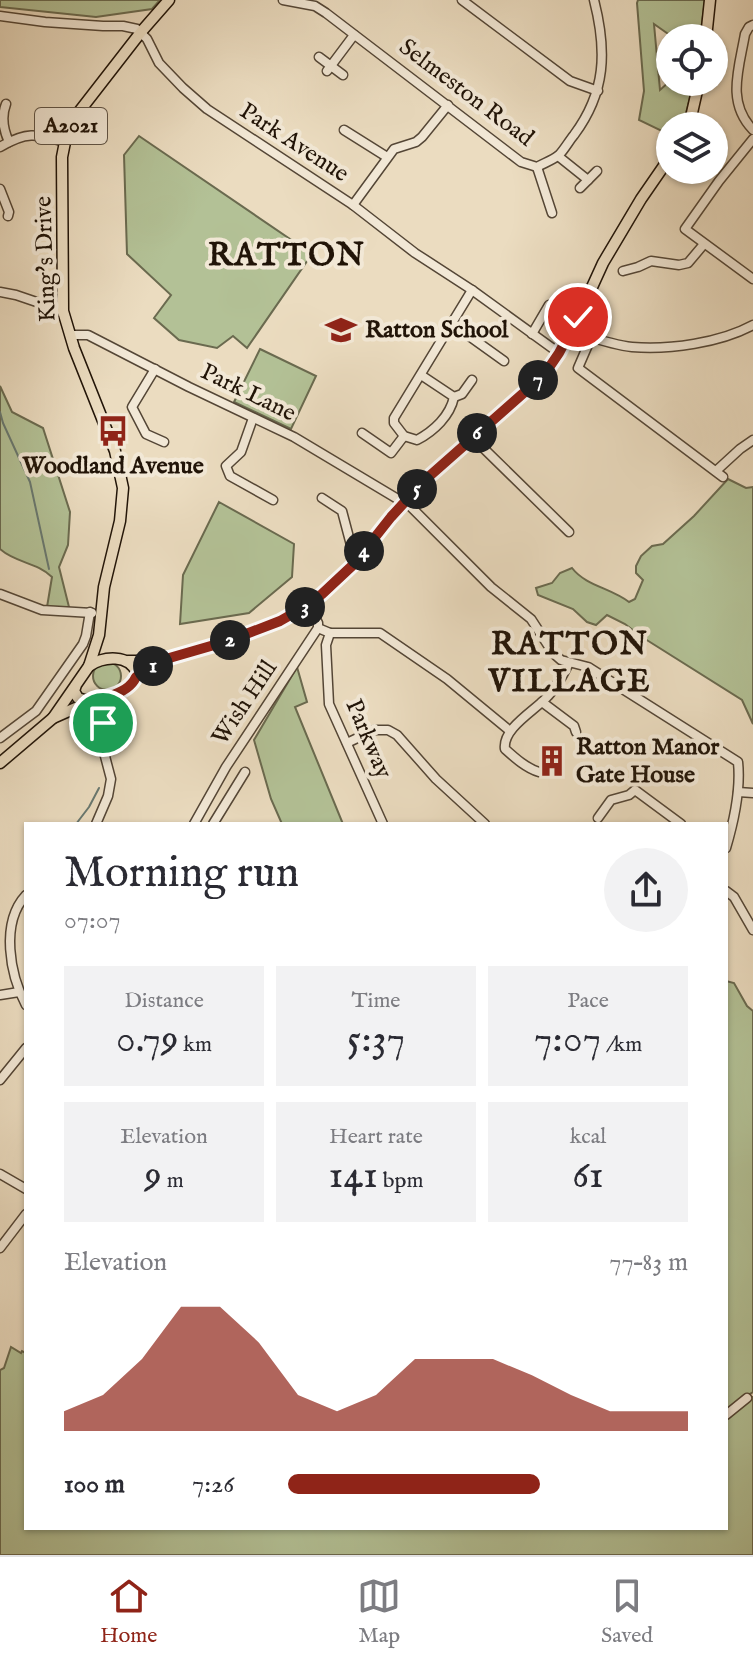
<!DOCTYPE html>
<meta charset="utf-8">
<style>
:root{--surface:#fff;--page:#f2f2f3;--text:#2b2b33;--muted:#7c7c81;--line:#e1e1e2;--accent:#8f2418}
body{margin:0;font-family:"IM FELL English",serif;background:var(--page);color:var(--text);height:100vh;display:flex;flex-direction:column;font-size:30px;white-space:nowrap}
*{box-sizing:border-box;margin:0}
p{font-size:26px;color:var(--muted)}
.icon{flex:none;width:44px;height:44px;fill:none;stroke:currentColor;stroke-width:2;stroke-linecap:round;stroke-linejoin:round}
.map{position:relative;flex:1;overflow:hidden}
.panel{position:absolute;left:24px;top:822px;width:704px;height:708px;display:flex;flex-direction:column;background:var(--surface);border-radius:0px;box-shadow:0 2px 6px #0004}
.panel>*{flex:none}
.tools{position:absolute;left:656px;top:24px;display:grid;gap:16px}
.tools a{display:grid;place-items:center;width:72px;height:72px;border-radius:50%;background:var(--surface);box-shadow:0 2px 6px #0004;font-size:40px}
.pin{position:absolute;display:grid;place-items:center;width:68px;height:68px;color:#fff;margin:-34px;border:4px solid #fff;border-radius:50%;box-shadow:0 2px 8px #0007}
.km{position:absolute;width:40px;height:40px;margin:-20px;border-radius:50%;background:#222;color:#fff;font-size:22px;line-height:40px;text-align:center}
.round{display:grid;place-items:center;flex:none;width:84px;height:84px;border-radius:42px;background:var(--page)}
.summary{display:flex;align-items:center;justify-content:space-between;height:136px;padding:0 40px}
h1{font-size:44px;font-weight:600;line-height:60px}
.figures{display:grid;grid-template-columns:repeat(3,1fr);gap:12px;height:136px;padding:8px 40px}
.figures div{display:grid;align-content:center;border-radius:0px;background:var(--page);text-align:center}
.figures b{font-size:40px;font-weight:600}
.figures small{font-size:22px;font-weight:400}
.figures p{font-size:22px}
.chart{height:224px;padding:16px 40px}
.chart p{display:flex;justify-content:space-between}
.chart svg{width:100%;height:144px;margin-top:8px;fill:var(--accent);opacity:.7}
ul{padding:0 40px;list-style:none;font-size:26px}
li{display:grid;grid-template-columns:128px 96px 1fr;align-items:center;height:60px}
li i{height:20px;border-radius:10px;background:var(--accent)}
.menu{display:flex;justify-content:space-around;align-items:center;height:112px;border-top:2px solid var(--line);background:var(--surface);font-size:22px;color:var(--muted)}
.menu a{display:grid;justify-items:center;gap:4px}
.menu .active{color:var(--accent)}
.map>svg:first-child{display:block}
</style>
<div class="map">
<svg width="753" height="1555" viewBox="0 0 753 1555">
<rect width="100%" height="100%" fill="#ebdcc0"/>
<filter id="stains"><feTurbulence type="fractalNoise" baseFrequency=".0025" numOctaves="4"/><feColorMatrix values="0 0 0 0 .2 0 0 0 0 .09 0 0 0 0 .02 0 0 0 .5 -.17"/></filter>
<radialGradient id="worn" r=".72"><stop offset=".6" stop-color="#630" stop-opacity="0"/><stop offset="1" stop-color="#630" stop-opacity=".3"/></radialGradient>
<g fill="#b3c196" stroke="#6a6a4f" stroke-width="2">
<polygon points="0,0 160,0 152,9 96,17 0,7"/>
<polygon points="638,0 705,0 700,38 674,38 654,24 660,90 670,81 694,82 684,121 681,126 670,126 670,135 639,120 644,91 637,3"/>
<polygon points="139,136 312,254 247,348 233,336 217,348 179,340 154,318 171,295 127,254 124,155"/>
<polygon points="260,349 316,376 291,429 234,402"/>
<path d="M0,386l12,26 31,16 27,84 -2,33 -9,22 10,40h-22l5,-30c-15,-15 -37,-14 -52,-28z"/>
<path d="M728,479l18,9 7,-1v237l-11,-24 -100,-63 -17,-13 -18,-9 -11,10 -9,-3 -14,-13 -35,-14 -2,-7 16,-5 8,-10 12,-5c14,18 39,20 57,34l6,-3 8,-19 -7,-7v-7l5,-10 11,-10 11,-2 31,-28z"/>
<polygon points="219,502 294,544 292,577 249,613 180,624 183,575"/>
<circle cx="107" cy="676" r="14"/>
<polygon points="297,667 307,702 295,707 343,824 282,824 271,799 254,740"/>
<polygon points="726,981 734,983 747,1006 753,1011 753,1392 750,1394 749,1397 753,1397 753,1555 0,1555 0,1370 4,1368 11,1347 21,1353 22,1351 26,1353 26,1528 726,1528"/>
</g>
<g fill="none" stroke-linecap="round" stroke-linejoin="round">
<g stroke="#687870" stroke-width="2">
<polyline points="0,412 3,423 30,482 49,569"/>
<polyline points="76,824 89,807 99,788"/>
</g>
<defs>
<g id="minor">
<path d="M283,0l32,6 11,7 195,149 16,5c7,-4 16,-7 22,-12 5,-5 10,-14 15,-20 32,-43 33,-84 20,-135"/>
<polyline points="462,0 570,81 598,91"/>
<polyline points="0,16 45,22 103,26 123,26 137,29 147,39 159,63 183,88 207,109 353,205 415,253 472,290 559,353"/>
<path d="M753,25l-4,2 -4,7c-6,35 -19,68 8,96"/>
<polyline points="319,57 343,75"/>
<polyline points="327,71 354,35"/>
<path d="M6,104c-5,13 -3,25 3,38"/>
<polyline points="344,130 387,157"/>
<polyline points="753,139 719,181 685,229 753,279"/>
<path d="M0,147c27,-16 36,-13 65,-5"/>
<polyline points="558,156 588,180"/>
<polyline points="537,167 552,213"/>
<polyline points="580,188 597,171"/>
<polyline points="0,189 9,212 8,216"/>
<polyline points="353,205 394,149 416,142 422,137 448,105"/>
<polyline points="623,271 638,267 651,261 679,265 688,263 704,244"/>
<polyline points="0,292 16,295 63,311"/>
<polyline points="451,323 504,361"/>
<path d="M572,331c19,6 40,14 60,16 37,3 88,-4 121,-22"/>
<polyline points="532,334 549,305"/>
<polyline points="70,335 88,335 189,387 294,437 396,498 403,504"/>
<polyline points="591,338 578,368 723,477"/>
<polyline points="155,369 132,407 146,434 164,442"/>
<path d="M421,375l33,22c-4,19 -20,34 -37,43l-13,-4 -10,-13v-5l78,-128"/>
<polyline points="454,397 462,394 472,380"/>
<polyline points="253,418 241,452 226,466 230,476 273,500"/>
<polyline points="362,433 391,453 404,436"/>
<polyline points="472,437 569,532"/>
<polyline points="716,471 740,449 753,440"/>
<polyline points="322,498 342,511 351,545 360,557"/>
<path d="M405,501l86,86 40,32 22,34 8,7 27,7 150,95c3,28 -4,59 -12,86"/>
<polyline points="0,594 42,610 92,613"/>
<polyline points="318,628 330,633 326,645 329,704 383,824"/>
<polyline points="330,633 380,633 447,679 510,731"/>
<polyline points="542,702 574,726 576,732"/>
<polyline points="0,738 36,711 83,644 86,636 90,612"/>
<polyline points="347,743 374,730 388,730 397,735 436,779 485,824"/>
<path d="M539,772c-13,-4 -24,-14 -34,-23 -3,-21 31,-39 43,-53 9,-9 15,-21 21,-33"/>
<polyline points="738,792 753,793"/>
<polyline points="598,818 611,800 629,795 635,790 681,824"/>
<polyline points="96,824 108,796 111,779 101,741 101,730 109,696"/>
<polyline points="194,824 226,767 318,628 318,623 308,605"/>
<polyline points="213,824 245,772"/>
<polyline points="726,891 734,897 753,930"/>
<path d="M26,895c-26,28 -16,80 0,110"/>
<polyline points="0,995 19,992"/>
<polyline points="0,1080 26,1048"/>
<polyline points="0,1174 26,1189"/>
<polyline points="0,1248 26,1214"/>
<polyline points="726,1415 747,1398"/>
</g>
<g id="major">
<polyline points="706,38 710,0"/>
<polyline points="689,126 699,82"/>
<polyline points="128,661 159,661 228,641 280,621 308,605 322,594 353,565 391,517 425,480 544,375 572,331 603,263 641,199 670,157"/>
<polyline points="89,666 99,635 104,587 120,521 123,488 115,451 74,348 63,311 62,157 65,142 75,117 141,32 169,0"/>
<path d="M53,718l36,-52c15,-10 40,-12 48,7 -6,20 -41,33 -59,25l-4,-7 2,-6"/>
<polyline points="0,763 53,718 89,702"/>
</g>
</defs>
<use href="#minor" stroke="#544636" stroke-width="11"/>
<use href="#major" stroke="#211408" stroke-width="13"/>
<use href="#minor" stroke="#f2e8d6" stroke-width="8"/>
<use href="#major" stroke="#ebdcc0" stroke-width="10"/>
</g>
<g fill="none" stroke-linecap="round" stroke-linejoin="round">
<defs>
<path id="route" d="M103,723l6,-27c11,-3 22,-8 27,-19l23,-16 69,-20 52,-20 28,-16 14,-11 31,-29 38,-48 34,-37 119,-105 15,-22 19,-36"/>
</defs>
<use href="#route" stroke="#fff" stroke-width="16"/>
<use href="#route" stroke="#8f2418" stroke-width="10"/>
</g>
<defs>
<symbol id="school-bare" viewBox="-9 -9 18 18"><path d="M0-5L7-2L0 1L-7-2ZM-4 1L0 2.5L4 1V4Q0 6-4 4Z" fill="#8f2418" stroke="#f2e8d6" stroke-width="2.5" paint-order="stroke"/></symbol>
<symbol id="bus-bare" viewBox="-9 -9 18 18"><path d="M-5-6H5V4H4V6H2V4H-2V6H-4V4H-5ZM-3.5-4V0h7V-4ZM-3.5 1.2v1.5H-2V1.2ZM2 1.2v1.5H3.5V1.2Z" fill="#8f2418" stroke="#f2e8d6" stroke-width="2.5" paint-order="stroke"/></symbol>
<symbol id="building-bare" viewBox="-9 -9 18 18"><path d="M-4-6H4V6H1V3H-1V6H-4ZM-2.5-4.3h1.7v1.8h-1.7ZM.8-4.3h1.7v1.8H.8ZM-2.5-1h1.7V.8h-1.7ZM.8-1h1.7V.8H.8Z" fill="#8f2418" stroke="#f2e8d6" stroke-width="2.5" paint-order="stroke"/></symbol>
</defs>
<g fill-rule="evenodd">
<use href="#school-bare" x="319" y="308" width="44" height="44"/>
<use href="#bus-bare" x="91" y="409" width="44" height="44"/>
<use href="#building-bare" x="530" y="739" width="44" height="44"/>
</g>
<g text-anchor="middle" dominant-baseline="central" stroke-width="8" stroke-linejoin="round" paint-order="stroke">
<rect fill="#f2e8d6" stroke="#605446" stroke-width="2" x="35" y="108" width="72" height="36" rx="6"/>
<g font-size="22" font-weight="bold" fill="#211408">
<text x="71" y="126">A2021</text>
</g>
<g font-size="24" fill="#211408" stroke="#f2e8d6">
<text transform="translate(466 93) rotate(37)">Selmeston Road</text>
<text transform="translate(294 143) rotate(33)">Park Avenue</text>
<text transform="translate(46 259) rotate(-92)">King's Drive</text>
<text transform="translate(248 393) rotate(26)">Park Lane</text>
<text transform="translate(245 703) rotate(-56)">Wish Hill</text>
<text transform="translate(368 739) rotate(67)">Parkway</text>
</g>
<g font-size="24" font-weight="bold" fill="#211408" stroke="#f2e8d6" text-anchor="start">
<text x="365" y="330">Ratton School</text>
<text x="113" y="466" text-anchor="middle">Woodland Avenue</text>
<text x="576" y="747">Ratton Manor<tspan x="576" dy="28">Gate House</tspan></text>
</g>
<g font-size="32" font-weight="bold" letter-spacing="2" fill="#211408" stroke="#f2e8d6">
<text x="287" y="256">RATTON</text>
<text x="570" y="645">RATTON<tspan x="570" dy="37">VILLAGE</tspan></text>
</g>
</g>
<rect width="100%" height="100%" filter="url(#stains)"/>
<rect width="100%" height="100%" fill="url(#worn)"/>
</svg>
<div class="tools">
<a><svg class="icon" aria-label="locate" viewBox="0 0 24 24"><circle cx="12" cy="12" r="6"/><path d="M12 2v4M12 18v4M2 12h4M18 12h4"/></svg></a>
<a><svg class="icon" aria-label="layers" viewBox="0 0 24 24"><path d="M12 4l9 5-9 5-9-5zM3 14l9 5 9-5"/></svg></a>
</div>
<div class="pin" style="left:103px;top:723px;background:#1e9e55"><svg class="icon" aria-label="arrive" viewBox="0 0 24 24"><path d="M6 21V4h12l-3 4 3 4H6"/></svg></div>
<div class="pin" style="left:578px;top:317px;background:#d93025"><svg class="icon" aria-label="check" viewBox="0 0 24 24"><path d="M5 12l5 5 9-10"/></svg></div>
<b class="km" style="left:153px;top:666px">1</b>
<b class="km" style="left:230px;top:640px">2</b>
<b class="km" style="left:305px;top:607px">3</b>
<b class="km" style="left:364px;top:551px">4</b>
<b class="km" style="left:417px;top:489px">5</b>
<b class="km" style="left:477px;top:433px">6</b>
<b class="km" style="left:538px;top:380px">7</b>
<section class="panel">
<div class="summary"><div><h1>Morning run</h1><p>07:07</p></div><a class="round"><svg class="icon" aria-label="share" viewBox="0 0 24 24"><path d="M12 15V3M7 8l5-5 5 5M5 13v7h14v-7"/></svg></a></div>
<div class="figures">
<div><p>Distance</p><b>0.79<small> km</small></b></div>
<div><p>Time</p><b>5:37</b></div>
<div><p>Pace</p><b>7:07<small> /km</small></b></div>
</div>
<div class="figures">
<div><p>Elevation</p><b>9<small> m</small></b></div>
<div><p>Heart rate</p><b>141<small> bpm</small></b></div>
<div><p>kcal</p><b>61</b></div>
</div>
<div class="chart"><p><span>Elevation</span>77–83 m</p>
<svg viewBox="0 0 160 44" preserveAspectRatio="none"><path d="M0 44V38L10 33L20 22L30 6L40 6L50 17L60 33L70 38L80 33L90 22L100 22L110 22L120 27L130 33L140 38L150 38L160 38V44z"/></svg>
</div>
<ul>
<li><b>100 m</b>7:26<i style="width:63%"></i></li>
</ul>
</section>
</div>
<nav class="menu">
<a class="active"><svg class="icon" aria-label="home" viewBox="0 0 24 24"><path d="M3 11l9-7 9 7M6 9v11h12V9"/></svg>Home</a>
<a><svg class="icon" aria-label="map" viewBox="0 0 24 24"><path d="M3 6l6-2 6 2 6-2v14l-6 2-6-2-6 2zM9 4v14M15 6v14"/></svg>Map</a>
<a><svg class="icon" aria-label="saved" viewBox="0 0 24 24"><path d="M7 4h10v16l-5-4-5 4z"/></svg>Saved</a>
</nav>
